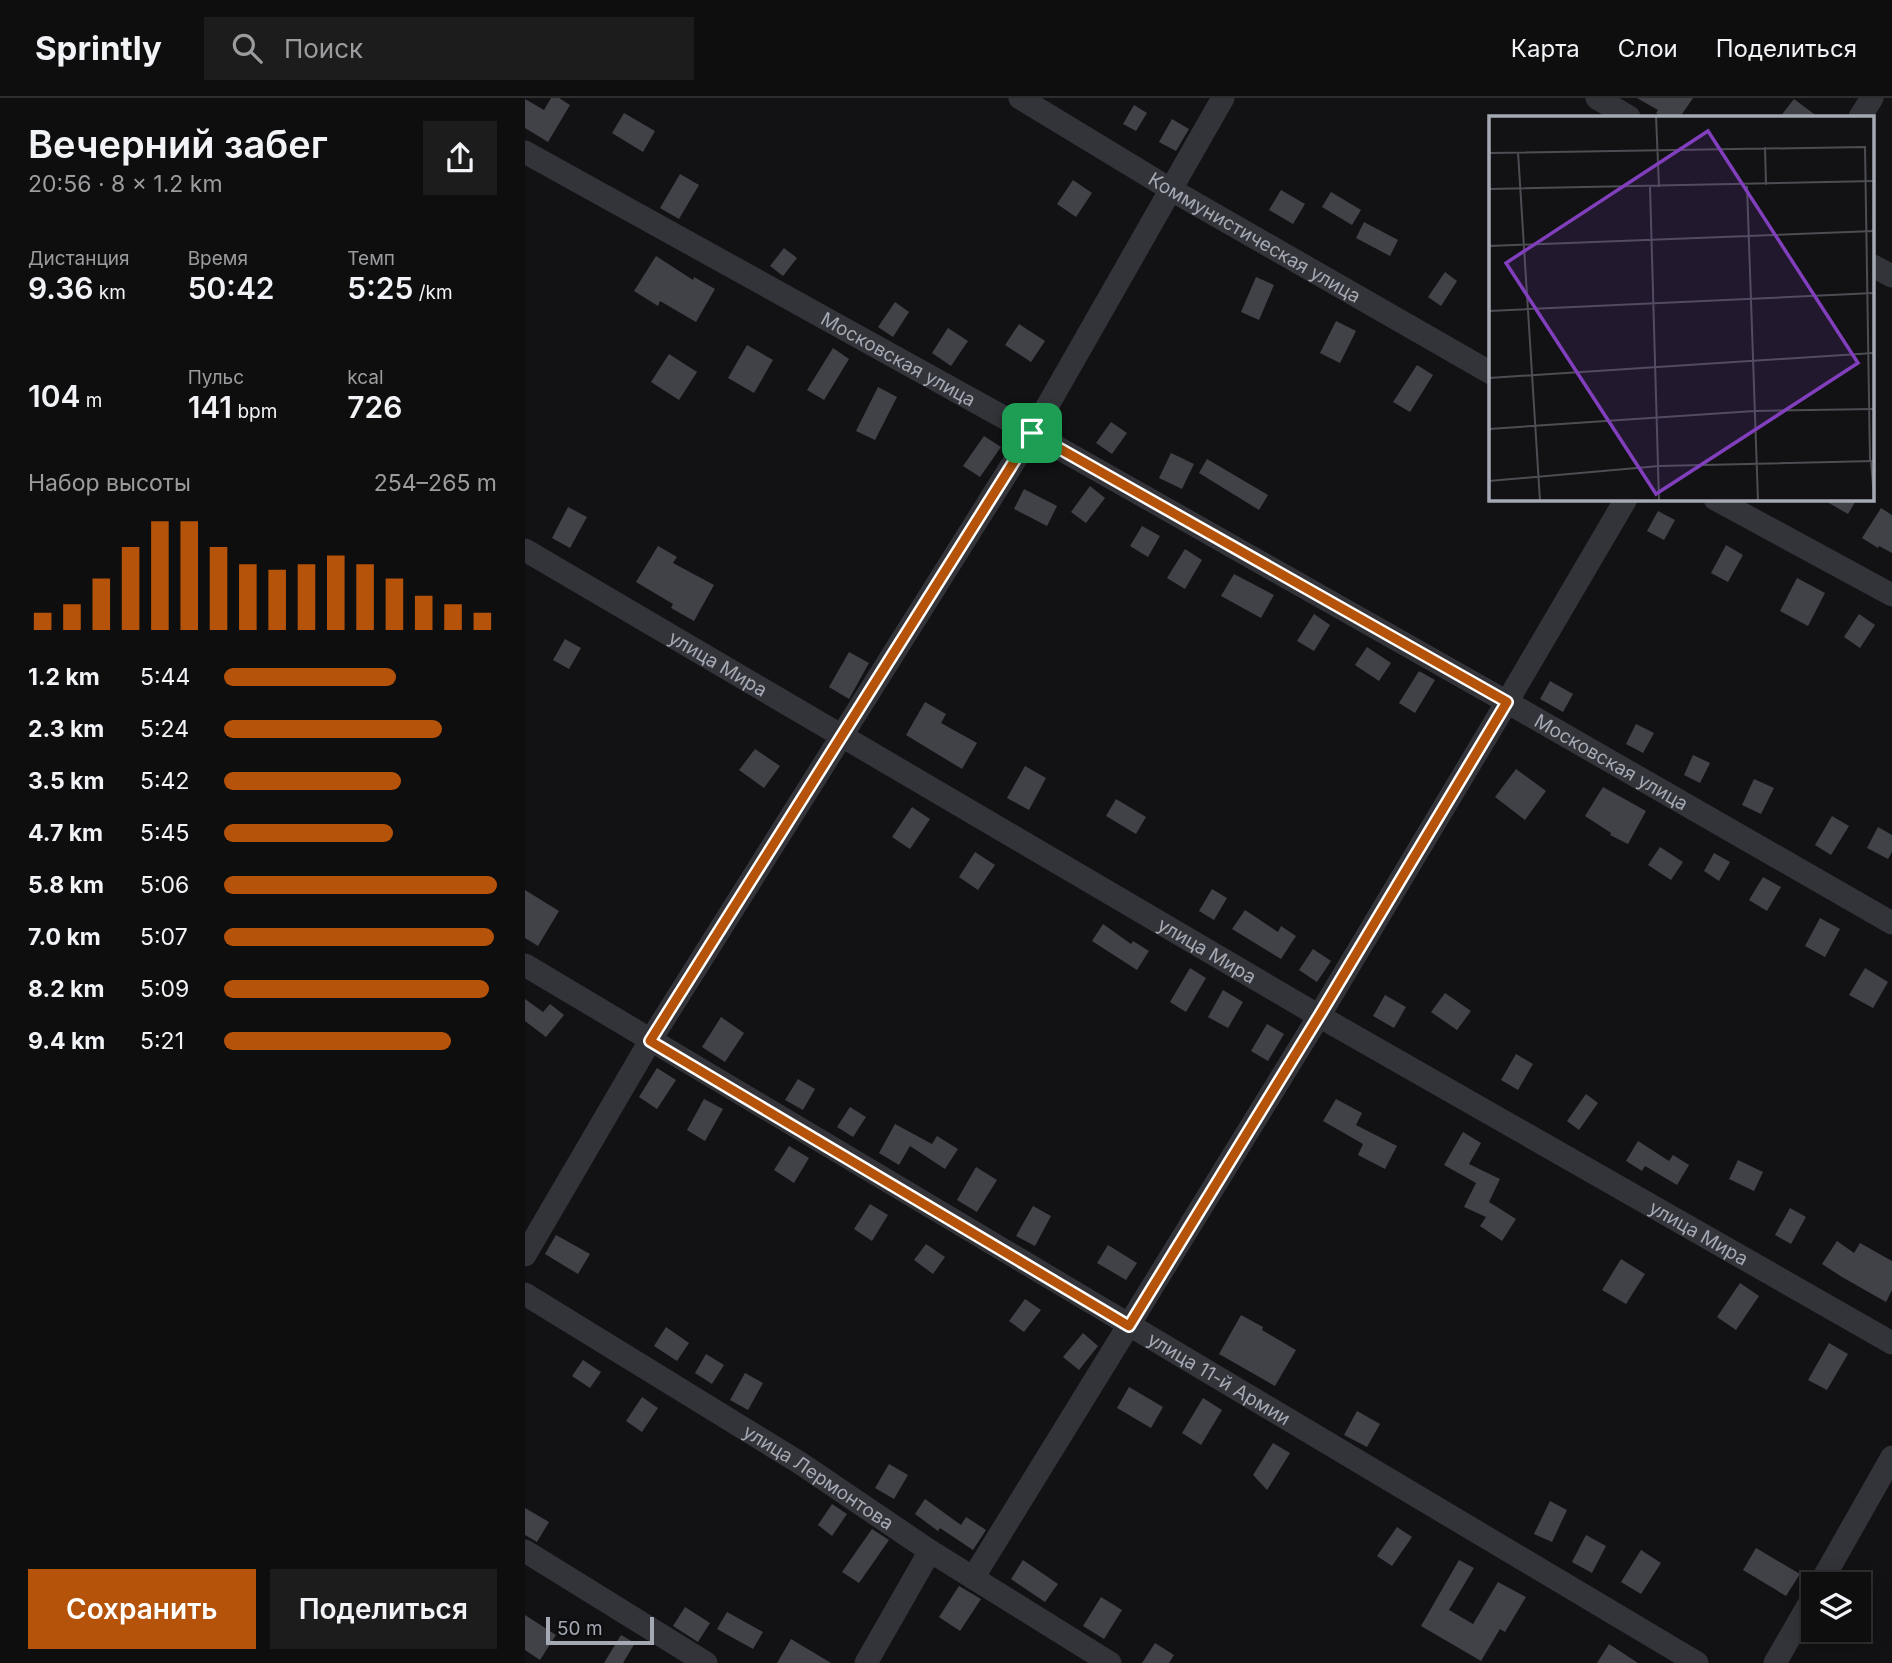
<!DOCTYPE html>
<html lang="ru">
<meta charset="utf-8">
<style>
:root{--surface:#0e0e0f;--page:#1c1c1d;--text:#f1f3f6;--muted:#9b9c9e;--line:#2e2e2f;--accent:#b45309}
body{margin:0;font-family:Inter,sans-serif;background:var(--page);color:var(--text);height:100vh;display:flex;flex-direction:column;font-size:26px;white-space:nowrap}
*{box-sizing:border-box;margin:0}
p{font-size:23px;color:var(--muted)}
.icon{flex:none;width:38px;height:38px;fill:none;stroke:currentColor;stroke-width:2;stroke-linecap:round;stroke-linejoin:round}
.map{position:relative;flex:1;overflow:hidden}
.sheet{display:flex;flex-direction:column;background:var(--surface);width:525px}
.sheet>*{flex:none}
.fabs{position:absolute;left:1276px;top:1474px;display:grid;gap:14px}
.fabs a{display:grid;place-items:center;width:70px;height:70px;border-radius:0px;background:var(--surface);box-shadow:0 4px 18px #0003,0 0 0 2px var(--line);font-size:35px}
.scale{position:absolute;left:21px;bottom:18px;width:108px;box-sizing:border-box;padding-left:7px;border:4px solid #a4a9b4;border-top:0;font-size:19px;line-height:24px;white-space:nowrap;color:#a4a9b4;-webkit-text-stroke:5px #0d0d0f;paint-order:stroke}
.pin{position:absolute;display:grid;place-items:center;width:60px;height:60px;color:#fff;margin:-30px;border-radius:14px;box-shadow:0 4px 10px #0006}
.round{display:grid;place-items:center;flex:none;width:74px;height:74px;border-radius:0px;background:var(--page)}
.headline{display:flex;align-items:center;justify-content:space-between;height:119px;padding:0 28px}
h1{font-size:38px;font-weight:600;line-height:52px}
.metrics{display:grid;grid-template-columns:repeat(3,1fr);gap:10px;height:119px;padding:7px 28px}
.metrics div{display:grid;align-content:center}
.metrics b{font-size:30px;font-weight:600}
.metrics small{font-size:19px;font-weight:400}
.metrics p{font-size:19px}
.chart{height:196px;padding:14px 28px}
.chart p{display:flex;justify-content:space-between}
.chart svg{width:100%;height:126px;margin-top:7px;stroke:var(--accent);stroke-width:6}
.primary-button{display:flex;gap:14px;margin-top:auto;padding:14px 28px}
.primary-button a{flex:1;height:80px;border-radius:0px;background:var(--accent);color:#fff;font-size:28px;font-weight:600;line-height:80px;text-align:center}
.primary-button a+a{background:var(--page);color:var(--text)}
ul{padding:0 28px;list-style:none;font-size:23px}
li{display:grid;grid-template-columns:112px 84px 1fr;align-items:center;height:52px}
li i{height:18px;border-radius:9px;background:var(--accent)}
header{display:flex;align-items:center;gap:42px;box-sizing:border-box;height:98px;padding:0 35px;background:var(--surface);border-bottom:2px solid var(--line)}
header strong{font-size:33px}
nav{display:flex;gap:38px;margin-inline-start:auto;font-size:24px}
.search{width:490px;height:63px;background:var(--page);display:flex;align-items:center;gap:18px;box-sizing:border-box;padding:0 24px;border-radius:0px;color:var(--muted);font-size:26px}
main{display:flex;flex:1;min-height:0}
.map>svg:first-child{display:block}
</style>
<header>
<strong>Sprintly</strong>
<div class="search"><svg class="icon" aria-label="search" viewBox="0 0 24 24"><circle cx="10" cy="10" r="6"/><path d="M15 15l6 6"/></svg>Поиск</div>
<nav><a>Карта</a><a>Слои</a><a>Поделиться</a></nav>
</header>
<main>
<section class="sheet">
<div class="headline"><div><h1>Вечерний забег</h1><p>20:56 · 8 × 1.2 km</p></div><a class="round"><svg class="icon" aria-label="share" viewBox="0 0 24 24"><path d="M12 15V3M7 8l5-5 5 5M5 13v7h14v-7"/></svg></a></div>
<div class="metrics">
<div><p>Дистанция</p><b>9.36<small> km</small></b></div>
<div><p>Время</p><b>50:42</b></div>
<div><p>Темп</p><b>5:25<small> /km</small></b></div>
</div>
<div class="metrics">
<div><b>104<small> m</small></b></div>
<div><p>Пульс</p><b>141<small> bpm</small></b></div>
<div><p>kcal</p><b>726</b></div>
</div>
<div class="chart"><p><span>Набор высоты</span>254–265 m</p>
<svg viewBox="0 0 160 44" preserveAspectRatio="none"><path d="M5 44V38M15 44V35M25 44V26M35 44V15M45 44V6M55 44V6M65 44V15M75 44V21M85 44V23M95 44V21M105 44V18M115 44V21M125 44V26M135 44V32M145 44V35M155 44V38"/></svg>
</div>
<ul>
<li><b>1.2 km</b>5:44<i style="width:63%"></i></li>
<li><b>2.3 km</b>5:24<i style="width:80%"></i></li>
<li><b>3.5 km</b>5:42<i style="width:65%"></i></li>
<li><b>4.7 km</b>5:45<i style="width:62%"></i></li>
<li><b>5.8 km</b>5:06<i style="width:100%"></i></li>
<li><b>7.0 km</b>5:07<i style="width:99%"></i></li>
<li><b>8.2 km</b>5:09<i style="width:97%"></i></li>
<li><b>9.4 km</b>5:21<i style="width:83%"></i></li>
</ul>
<div class="primary-button"><a>Сохранить</a><a>Поделиться</a></div>
</section>
<div class="map">
<svg width="1367" height="1565" viewBox="0 0 1367 1565">
<rect width="100%" height="100%" fill="#121214"/>
<g fill="#414247">
<polygon points="26,0 34,0 45,7 23,44 0,30 0,1 19,12"/>
<polygon points="1112,0 1168,0 1155,19 1137,19 1131,15 1133,12"/>
<polygon points="1269,1 1293,19 1255,19"/>
<polygon points="609,7 622,15 611,33 598,26"/>
<polygon points="99,15 130,33 118,54 87,35"/>
<polygon points="647,21 664,31 651,53 634,44"/>
<polygon points="155,76 174,87 154,121 135,110"/>
<polygon points="548,82 567,95 551,119 532,106"/>
<polygon points="756,92 780,106 768,126 744,112"/>
<polygon points="806,94 836,112 827,127 797,109"/>
<polygon points="839,124 873,142 865,158 831,140"/>
<polygon points="259,150 272,160 258,178 245,168"/>
<polygon points="131,158 168,182 169,179 190,191 171,224 135,203 133,208 109,193"/>
<polygon points="920,174 932,183 916,208 903,199"/>
<polygon points="731,179 749,187 734,222 716,214"/>
<polygon points="370,204 384,214 368,239 353,229"/>
<polygon points="811,223 831,233 815,265 795,255"/>
<polygon points="494,226 520,243 506,264 480,247"/>
<polygon points="423,230 443,243 426,268 407,255"/>
<polygon points="222,247 248,262 229,295 203,280"/>
<polygon points="308,250 324,261 299,302 282,292"/>
<polygon points="144,256 172,274 154,302 126,284"/>
<polygon points="892,267 908,277 885,314 868,304"/>
<polygon points="353,289 372,299 350,342 331,333"/>
<polygon points="586,324 602,335 587,356 571,345"/>
<polygon points="459,338 476,349 455,379 438,368"/>
<polygon points="646,355 669,366 657,391 634,380"/>
<polygon points="682,361 743,397 734,412 674,375"/>
<polygon points="565,388 580,400 561,425 546,414"/>
<polygon points="499,391 532,408 522,428 489,411"/>
<polygon points="1297,401 1332,401 1323,416"/>
<polygon points="43,409 62,419 45,450 27,440"/>
<polygon points="1356,410 1367,417 1367,455 1354,448 1353,450 1337,440"/>
<polygon points="1133,413 1150,422 1139,442 1122,433"/>
<polygon points="617,428 635,438 623,459 605,448"/>
<polygon points="1201,447 1218,457 1203,484 1186,475"/>
<polygon points="133,448 152,459 148,465 189,487 169,523 146,510 148,506 111,484"/>
<polygon points="660,451 677,462 660,491 642,480"/>
<polygon points="709,476 749,497 736,520 696,498"/>
<polygon points="1272,480 1300,495 1283,528 1255,513"/>
<polygon points="789,516 805,527 789,553 772,543"/>
<polygon points="1334,516 1350,527 1335,550 1319,539"/>
<polygon points="40,541 56,550 44,571 28,562"/>
<polygon points="842,549 866,565 854,583 830,567"/>
<polygon points="324,554 344,565 324,601 304,589"/>
<polygon points="894,573 910,582 890,615 874,605"/>
<polygon points="1025,583 1048,596 1038,614 1015,601"/>
<polygon points="400,604 421,616 416,625 452,645 437,671 381,637"/>
<polygon points="1111,626 1129,635 1118,655 1101,646"/>
<polygon points="230,651 255,668 239,690 214,672"/>
<polygon points="1168,657 1185,665 1175,685 1159,677"/>
<polygon points="500,668 521,680 504,712 482,700"/>
<polygon points="991,671 1021,693 1000,722 970,699"/>
<polygon points="1229,681 1249,690 1236,716 1217,707"/>
<polygon points="1078,689 1121,713 1103,746 1085,737 1086,735 1060,718"/>
<polygon points="591,701 621,719 611,736 581,718"/>
<polygon points="387,709 405,721 385,751 367,739"/>
<polygon points="1307,718 1324,728 1306,757 1290,747"/>
<polygon points="1353,729 1367,737 1367,754 1363,761 1342,750"/>
<polygon points="1135,749 1158,764 1146,782 1123,767"/>
<polygon points="450,754 470,767 453,792 434,779"/>
<polygon points="1189,755 1205,764 1194,783 1179,773"/>
<polygon points="1238,779 1256,789 1242,813 1224,802"/>
<polygon points="687,791 702,800 689,822 674,813"/>
<polygon points="0,792 34,813 13,848 0,840"/>
<polygon points="720,812 753,834 756,828 771,838 756,861 707,831"/>
<polygon points="1295,820 1315,831 1300,859 1280,848"/>
<polygon points="578,826 606,846 608,843 624,853 612,872 567,843"/>
<polygon points="788,851 806,863 792,884 774,872"/>
<polygon points="665,870 681,880 661,914 645,904"/>
<polygon points="1340,870 1363,884 1348,910 1324,897"/>
<polygon points="698,892 718,904 703,930 683,919"/>
<polygon points="920,895 946,913 932,932 906,914"/>
<polygon points="860,897 881,909 869,930 848,918"/>
<polygon points="0,901 18,914 25,906 39,917 21,939 0,923"/>
<polygon points="196,919 219,935 200,964 177,949"/>
<polygon points="742,926 759,936 743,963 726,953"/>
<polygon points="991,956 1008,966 993,992 976,982"/>
<polygon points="132,970 151,982 132,1011 114,999"/>
<polygon points="273,981 290,991 278,1012 260,1002"/>
<polygon points="1061,996 1073,1005 1054,1032 1042,1023"/>
<polygon points="179,1001 198,1011 180,1043 162,1032"/>
<polygon points="811,1001 837,1015 831,1027 872,1048 860,1071 833,1057 838,1046 798,1023"/>
<polygon points="325,1009 341,1019 328,1039 312,1029"/>
<polygon points="370,1026 407,1046 412,1038 433,1051 420,1071 385,1048 374,1067 354,1055"/>
<polygon points="938,1034 956,1045 944,1066 975,1081 964,1104 991,1121 977,1143 955,1128 961,1119 939,1109 951,1085 919,1067"/>
<polygon points="1113,1043 1144,1063 1148,1057 1164,1067 1152,1087 1120,1068 1117,1073 1101,1063"/>
<polygon points="264,1048 284,1060 269,1085 249,1072"/>
<polygon points="1213,1062 1238,1074 1229,1093 1204,1081"/>
<polygon points="451,1069 472,1082 452,1114 432,1102"/>
<polygon points="345,1106 363,1117 347,1143 329,1131"/>
<polygon points="508,1108 526,1118 510,1148 491,1138"/>
<polygon points="1265,1110 1281,1119 1266,1146 1250,1137"/>
<polygon points="31,1137 65,1156 53,1176 20,1156"/>
<polygon points="1312,1143 1329,1155 1335,1145 1367,1163 1367,1192 1361,1204 1317,1179 1297,1166"/>
<polygon points="401,1146 420,1159 408,1176 389,1162"/>
<polygon points="583,1147 612,1165 601,1182 572,1165"/>
<polygon points="1096,1161 1120,1176 1101,1206 1077,1192"/>
<polygon points="1215,1185 1234,1198 1211,1232 1192,1219"/>
<polygon points="500,1201 516,1212 499,1234 484,1223"/>
<polygon points="716,1217 738,1229 737,1232 771,1252 750,1288 694,1256"/>
<polygon points="141,1229 164,1245 152,1263 129,1248"/>
<polygon points="558,1235 573,1248 554,1272 538,1259"/>
<polygon points="1304,1245 1323,1256 1302,1292 1283,1282"/>
<polygon points="181,1256 199,1267 187,1286 170,1275"/>
<polygon points="58,1262 76,1274 65,1290 47,1278"/>
<polygon points="220,1275 238,1285 223,1312 205,1302"/>
<polygon points="604,1289 638,1309 626,1330 592,1310"/>
<polygon points="117,1299 133,1310 117,1334 101,1323"/>
<polygon points="678,1300 697,1312 676,1347 657,1335"/>
<polygon points="832,1313 855,1326 842,1349 819,1337"/>
<polygon points="748,1345 765,1355 742,1392 728,1377"/>
<polygon points="364,1366 383,1377 369,1401 350,1390"/>
<polygon points="400,1401 436,1427 441,1419 461,1432 448,1452 415,1430 413,1433 390,1416"/>
<polygon points="1025,1403 1042,1412 1027,1444 1009,1436"/>
<polygon points="307,1406 322,1416 307,1438 293,1427"/>
<polygon points="0,1410 24,1424 12,1444 0,1437"/>
<polygon points="872,1429 887,1439 867,1468 852,1458"/>
<polygon points="347,1431 364,1442 334,1485 317,1474"/>
<polygon points="1061,1437 1081,1448 1067,1475 1047,1464"/>
<polygon points="1231,1450 1275,1476 1261,1498 1218,1472"/>
<polygon points="1116,1452 1136,1465 1116,1496 1096,1484"/>
<polygon points="498,1462 533,1486 520,1504 486,1481"/>
<polygon points="934,1462 949,1470 924,1512 948,1526 973,1484 1001,1499 980,1534 975,1531 956,1563 896,1528"/>
<polygon points="434,1488 456,1501 435,1533 414,1519"/>
<polygon points="576,1499 597,1512 579,1541 558,1528"/>
<polygon points="160,1509 185,1525 173,1544 148,1528"/>
<polygon points="202,1514 238,1534 228,1551 192,1531"/>
<polygon points="0,1517 31,1537 15,1562 0,1552"/>
<polygon points="96,1537 110,1545 98,1565 79,1565"/>
<polygon points="266,1541 306,1565 252,1565"/>
<polygon points="630,1545 649,1557 644,1565 617,1565"/>
<polygon points="1084,1546 1113,1565 1072,1565"/>
</g>
<g fill="none" stroke-linecap="round" stroke-linejoin="round">
<g stroke="#333439" stroke-width="23">
<path id="s1" d="M495,0l150,91 321,184"/>
<polyline points="1072,0 1104,19"/>
<polyline points="1335,19 1347,0"/>
<path id="s2" d="M0,54l507,281 475,269 385,221"/>
<polyline points="1348,168 1367,178"/>
<polyline points="1190,401 1367,497"/>
<path id="s3" d="M0,452l794,466 573,327"/>
<path id="s4" d="M0,867l1172,698"/>
<polyline points="0,1157 125,943 507,335 698,0"/>
<path id="s5" d="M0,1196l275,169 130,88 180,112"/>
<polyline points="0,1453 181,1565"/>
<polyline points="448,1480 794,918 982,604 1101,401"/>
<polyline points="1295,1486 1367,1359"/>
<polyline points="341,1565 405,1453"/>
<polyline points="1250,1565 1288,1499"/>
</g>
</g>
<g fill="none" stroke-linecap="round" stroke-linejoin="round">
<defs>
<polygon id="route" points="507,335 982,604 794,918 604,1228 125,943"/>
</defs>
<use href="#route" stroke="#fff" stroke-width="14"/>
<use href="#route" stroke="#b45309" stroke-width="9"/>
</g>
<g text-anchor="middle" dominant-baseline="central" stroke-width="6" stroke-linejoin="round" paint-order="stroke">
<g font-size="19" fill="#a4a9b4" stroke="#0d0d0f">
<text stroke="none"><textPath href="#s1" startOffset="273">Коммунистическая улица</textPath></text>
<text stroke="none"><textPath href="#s2" startOffset="427">Московская улица</textPath></text>
<text stroke="none"><textPath href="#s3" startOffset="224">улица Мира</textPath></text>
<text stroke="none"><textPath href="#s2" startOffset="1246">Московская улица</textPath></text>
<text stroke="none"><textPath href="#s3" startOffset="791">улица Мира</textPath></text>
<text stroke="none"><textPath href="#s3" startOffset="1358">улица Мира</textPath></text>
<text stroke="none"><textPath href="#s4" startOffset="808">улица 11-й Армии</textPath></text>
<text stroke="none"><textPath href="#s5" startOffset="346">улица Лермонтова</textPath></text>
</g>
</g>
<g transform="translate(964 18)">
<rect width="385" height="385" fill="#121214"/>
<path fill="none" stroke="#4c4e54" stroke-width="2" d="M167,0l3,71M276,31l1,38M29,36l22,349M0,37l376,-6 5,314M258,70l11,315M161,71l9,314M0,73l385,-8M0,130l385,-15M0,195l385,-18M0,262l385,-25M0,313l265,-18 120,-2M382,345l3,36M0,365l170,-15 215,-5"/>
<path fill="#813fbd" fill-opacity="0.15" stroke="#813fbd" stroke-width="3.5" d="M219,15l150,232 -202,131 -150,-231z"/>
<rect width="385" height="385" fill="none" stroke="#a4a9b4" stroke-width="3.5"/>
</g>
</svg>
<div class="fabs">
<a><svg class="icon" aria-label="layers" viewBox="0 0 24 24"><path d="M12 4l9 5-9 5-9-5zM3 14l9 5 9-5"/></svg></a>
</div>
<div class="scale">50 m</div>
<div class="pin" style="left:507px;top:335px;background:#1e9e55"><svg class="icon" aria-label="arrive" viewBox="0 0 24 24"><path d="M6 21V4h12l-3 4 3 4H6"/></svg></div>
</div>
</main>
